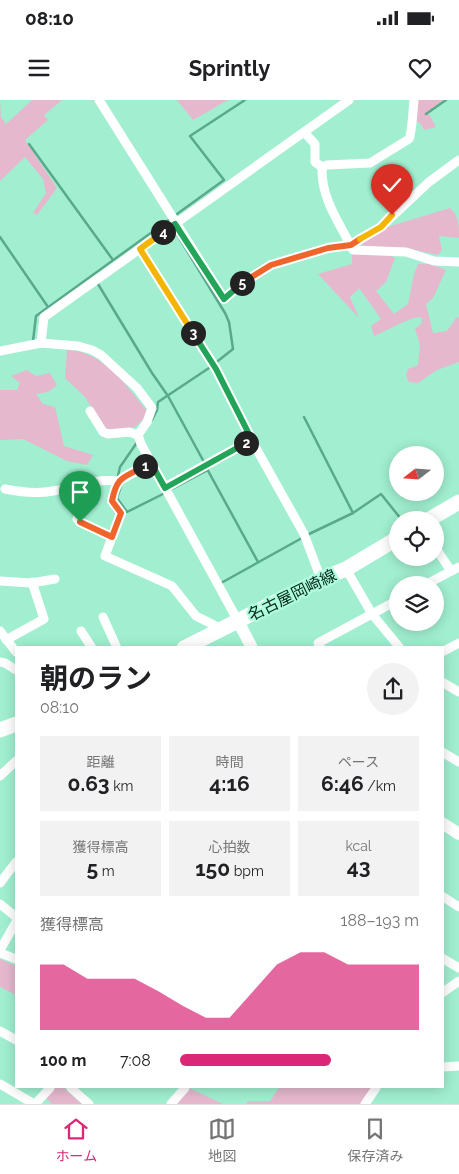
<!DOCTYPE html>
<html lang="ja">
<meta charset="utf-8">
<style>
:root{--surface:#fff;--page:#f2f2f2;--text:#202124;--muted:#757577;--line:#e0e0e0;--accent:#db2777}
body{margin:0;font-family:Raleway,"Noto Sans JP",sans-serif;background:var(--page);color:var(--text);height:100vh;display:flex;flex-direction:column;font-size:19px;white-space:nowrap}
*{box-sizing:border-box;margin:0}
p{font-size:16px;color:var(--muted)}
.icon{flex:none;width:28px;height:28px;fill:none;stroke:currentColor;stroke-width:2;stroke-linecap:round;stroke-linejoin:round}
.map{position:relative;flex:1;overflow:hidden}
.drawer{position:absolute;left:15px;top:546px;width:429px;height:442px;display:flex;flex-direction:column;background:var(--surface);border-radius:0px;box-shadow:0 2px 12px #0003}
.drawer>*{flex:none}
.needle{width:32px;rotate:253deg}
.buttons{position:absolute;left:389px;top:346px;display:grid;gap:10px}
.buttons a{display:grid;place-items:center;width:55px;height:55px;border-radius:50%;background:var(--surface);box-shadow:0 2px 12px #0003;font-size:25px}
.pin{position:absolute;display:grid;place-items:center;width:42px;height:42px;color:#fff;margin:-51px -21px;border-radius:50% 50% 50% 0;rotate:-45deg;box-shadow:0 0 5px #0007}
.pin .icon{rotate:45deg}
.km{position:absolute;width:25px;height:25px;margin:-12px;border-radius:50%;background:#222;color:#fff;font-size:14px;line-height:25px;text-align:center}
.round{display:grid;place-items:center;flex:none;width:52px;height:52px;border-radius:26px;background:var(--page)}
.overview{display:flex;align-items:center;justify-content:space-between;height:85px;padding:0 25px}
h1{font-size:28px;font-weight:700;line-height:38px}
.metrics{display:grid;grid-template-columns:repeat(3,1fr);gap:8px;height:85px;padding:5px 25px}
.metrics div{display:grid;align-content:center;border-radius:0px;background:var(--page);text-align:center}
.metrics b{font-size:21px;font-weight:700}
.metrics small{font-size:14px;font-weight:400}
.metrics p{font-size:14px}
.chart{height:140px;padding:10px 25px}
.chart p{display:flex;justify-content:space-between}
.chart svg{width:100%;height:90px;margin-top:5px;fill:var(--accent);opacity:.7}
ul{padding:0 25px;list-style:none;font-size:16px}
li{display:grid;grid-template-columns:80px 60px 1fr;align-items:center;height:38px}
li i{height:12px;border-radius:6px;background:var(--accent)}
.status{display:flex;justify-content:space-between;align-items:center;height:35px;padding:0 25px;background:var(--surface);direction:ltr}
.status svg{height:14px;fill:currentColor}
header{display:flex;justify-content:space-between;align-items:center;height:65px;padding:0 25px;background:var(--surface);font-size:22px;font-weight:700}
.menu{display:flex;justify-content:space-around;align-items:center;height:70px;border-top:1px solid var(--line);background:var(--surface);font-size:14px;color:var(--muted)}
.menu a{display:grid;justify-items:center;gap:2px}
.menu .selected{color:var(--accent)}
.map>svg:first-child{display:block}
</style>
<div class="status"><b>08:10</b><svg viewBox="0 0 49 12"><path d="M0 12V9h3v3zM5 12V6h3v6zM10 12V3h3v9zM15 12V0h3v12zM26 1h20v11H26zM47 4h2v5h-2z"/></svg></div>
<header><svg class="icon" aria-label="menu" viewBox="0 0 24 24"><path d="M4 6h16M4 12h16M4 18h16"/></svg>Sprintly<svg class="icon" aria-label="heart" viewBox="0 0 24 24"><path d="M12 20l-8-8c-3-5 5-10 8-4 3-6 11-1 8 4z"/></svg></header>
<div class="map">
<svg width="459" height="1004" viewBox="0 0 459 1004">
<rect width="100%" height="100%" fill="#a1efd0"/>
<g fill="#e5b8ce">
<polygon points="0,0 1,17 6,24 32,0 62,0 44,15 48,20 25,40 57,88 37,115 33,113 46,93 43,79 25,57 0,81"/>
<polygon points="177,0 228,0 193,20"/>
<polygon points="416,0 443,0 428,12 436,27 424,30 420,23 415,21"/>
<path d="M450,108c9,8 9,17 9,30l-20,-2 3,14 -4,5 -32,-7 -43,-2 -2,-5 23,-13z"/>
<path d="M352,154h35l8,4 -9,24 -10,9 18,23 14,-10 6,-30 4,-10h13l15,6 -13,28 -7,6 7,29 14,-2 9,-13 3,-1v45l-22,8 -19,13 -9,-1 -3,-7 2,-6 10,-4 2,-20 -5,-16 7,-6 -1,-6c-11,0 -35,14 -47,19l-3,-10 10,-7 -22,-31 -9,9 9,21 -41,-44 34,-10z"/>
<path d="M67,250c36,1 59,35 80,61l-3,7 -9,9 -22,4 -9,-4 -19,-30 -20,-19z"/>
<polygon points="27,270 36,276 50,273 57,285 48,292 36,294 43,304 55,307 64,346 93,355 87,365 67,361 23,339 0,340 0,290 17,290 20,283 11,276"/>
<polygon points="0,859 16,866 16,895 0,887"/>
<polygon points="55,988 64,988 82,1004 52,1004 46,998"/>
<polygon points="189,988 223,1004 177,1004"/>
<polygon points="279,988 372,988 361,1004 246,1004 248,1001 270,1001"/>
</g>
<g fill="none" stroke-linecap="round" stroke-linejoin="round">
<g stroke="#59aa8c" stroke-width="2.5">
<polyline points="426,14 446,0"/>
<polyline points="29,44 113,160"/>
<polyline points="0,137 48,207"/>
<polyline points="98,184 152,273 168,296 204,362"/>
<polyline points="31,242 33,241 36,216 224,80 190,36 245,0"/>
<polyline points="304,317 353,413"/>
<polyline points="152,320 157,310 158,302 209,268 233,249 229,222 225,213 175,131"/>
<polyline points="206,367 258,462"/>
<polyline points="118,376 120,367 138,341"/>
<polyline points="121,386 117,398 127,412 165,393"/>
<polyline points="170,390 208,370"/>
<polyline points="307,435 353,413 381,394 401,419"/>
<polyline points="221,483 302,438"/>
</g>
<g stroke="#fff" stroke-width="9">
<polyline points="99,0 224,199 237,187 271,165 328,148 351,145 381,127 429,82 459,60"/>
<path d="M304,32l11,12v18l7,5c-1,32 17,55 31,83l53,2 28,9 25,1"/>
<path d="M322,67l5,-2 43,-2 39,-24c3,-6 4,-30 5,-39"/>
<polyline points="140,149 216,269 252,341 304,434 321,479"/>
<polyline points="41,243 44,217 349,0"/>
<polyline points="0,251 41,243 78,246 92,250 101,255 137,288 152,308 147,322 138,335 141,344 238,521"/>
<polyline points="90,311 103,332 108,334 129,332 138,335"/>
<polyline points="151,363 119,381 115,388 112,401 121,413 105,456 172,486 196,516 222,529"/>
<polyline points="165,387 251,340"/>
<path d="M5,389c15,3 32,5 48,2 22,-4 42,-13 66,-10"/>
<polyline points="84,409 80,410 77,419 80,422 112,437"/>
<polyline points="435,447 451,471"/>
<polyline points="346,469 372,514 400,548"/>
<polyline points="0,481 31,483 55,479"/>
<polyline points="425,485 459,467"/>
<polyline points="103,517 117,548"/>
<polyline points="0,531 16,552"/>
<polyline points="81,531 92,548"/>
<polyline points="6,540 44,519 32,482"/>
<polyline points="321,548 318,543 398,500"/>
<polyline points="442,552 459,543"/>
<polyline points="0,562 5,563 16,570"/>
<polyline points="442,582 459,592"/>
<polyline points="442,652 459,662"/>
<polyline points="0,676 16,661"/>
<polyline points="0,783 16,762"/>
<polyline points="442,796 459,807"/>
<polyline points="0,804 16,817"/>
<polyline points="0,850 16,822"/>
<polyline points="0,853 16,859"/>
<polyline points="442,858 459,868"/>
<polyline points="442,893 459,881"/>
<polyline points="0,931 16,940"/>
<polyline points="442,967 459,966"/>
<polyline points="0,984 34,1004"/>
<polyline points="71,988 89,1004"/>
<polyline points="35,1004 50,988"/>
<polyline points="171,1004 185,988"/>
<polyline points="365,1004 376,988"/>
</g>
<g stroke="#fff" stroke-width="12">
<polyline points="238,521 252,548"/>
<polyline points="442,723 459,734"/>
</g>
<g stroke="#fff" stroke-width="15">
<polyline points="428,420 459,402"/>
<polyline points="184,548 321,479 346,469 398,438"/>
<polyline points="0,630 16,624"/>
</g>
</g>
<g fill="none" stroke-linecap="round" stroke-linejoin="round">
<defs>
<path id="split-1" d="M80,422l32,15 9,-24 -9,-12c5,-26 12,-23 33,-35"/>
<polyline id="split-2" points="145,366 151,363 165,388 246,343"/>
<polyline id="split-3" points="193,233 216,269 252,340 246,343"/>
<polyline id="split-4" points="163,132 140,149 193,233"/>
<polyline id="split-5" points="163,132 175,124 224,199 242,183"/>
<polyline id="split-6" points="242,183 271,165 328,148 351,145 360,139"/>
<polyline id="split-7" points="360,139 381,127 392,115"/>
</defs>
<use href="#split-1" stroke="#fff" stroke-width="10"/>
<use href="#split-2" stroke="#fff" stroke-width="10"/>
<use href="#split-3" stroke="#fff" stroke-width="10"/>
<use href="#split-4" stroke="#fff" stroke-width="10"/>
<use href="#split-5" stroke="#fff" stroke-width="10"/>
<use href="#split-6" stroke="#fff" stroke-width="10"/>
<use href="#split-7" stroke="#fff" stroke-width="10"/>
<use href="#split-1" stroke="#f0652b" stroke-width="6"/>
<use href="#split-2" stroke="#22a559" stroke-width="6"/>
<use href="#split-3" stroke="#22a559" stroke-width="6"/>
<use href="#split-4" stroke="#f5b400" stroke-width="6"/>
<use href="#split-5" stroke="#22a559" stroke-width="6"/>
<use href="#split-6" stroke="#f0652b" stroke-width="6"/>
<use href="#split-7" stroke="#f5b400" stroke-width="6"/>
</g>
<g text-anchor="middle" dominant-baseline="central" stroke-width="4.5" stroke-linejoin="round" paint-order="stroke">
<g font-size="16" fill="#05271c" stroke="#aefddd">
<text transform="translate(292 495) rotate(-26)">名古屋岡崎線</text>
</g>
</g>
</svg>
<div class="buttons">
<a><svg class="needle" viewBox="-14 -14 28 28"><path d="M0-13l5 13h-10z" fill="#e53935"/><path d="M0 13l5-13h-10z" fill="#757577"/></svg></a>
<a><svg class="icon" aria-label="locate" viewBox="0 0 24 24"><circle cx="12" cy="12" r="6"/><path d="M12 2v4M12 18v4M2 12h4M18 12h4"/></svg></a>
<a><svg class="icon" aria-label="layers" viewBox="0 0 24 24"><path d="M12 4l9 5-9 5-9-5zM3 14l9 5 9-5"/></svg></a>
</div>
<div class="pin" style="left:80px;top:422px;background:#1e9e55"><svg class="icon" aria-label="arrive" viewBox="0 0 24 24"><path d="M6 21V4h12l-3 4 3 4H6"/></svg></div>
<div class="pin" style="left:392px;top:115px;background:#d93025"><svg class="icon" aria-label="check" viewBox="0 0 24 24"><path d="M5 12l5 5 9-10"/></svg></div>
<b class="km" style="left:145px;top:366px">1</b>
<b class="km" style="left:246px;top:343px">2</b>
<b class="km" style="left:193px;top:233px">3</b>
<b class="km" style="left:163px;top:132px">4</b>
<b class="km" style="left:242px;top:183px">5</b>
<section class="drawer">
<div class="overview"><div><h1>朝のラン</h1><p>08:10</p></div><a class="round"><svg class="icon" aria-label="share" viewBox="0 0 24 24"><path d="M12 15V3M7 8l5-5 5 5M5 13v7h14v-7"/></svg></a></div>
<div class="metrics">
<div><p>距離</p><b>0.63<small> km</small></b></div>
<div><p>時間</p><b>4:16</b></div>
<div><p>ペース</p><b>6:46<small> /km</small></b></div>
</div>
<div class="metrics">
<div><p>獲得標高</p><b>5<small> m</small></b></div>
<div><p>心拍数</p><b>150<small> bpm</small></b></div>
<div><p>kcal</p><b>43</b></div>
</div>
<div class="chart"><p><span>獲得標高</span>188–193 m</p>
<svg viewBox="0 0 160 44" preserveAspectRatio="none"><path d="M0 44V12L10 12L20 19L30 19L40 19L50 25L60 32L70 38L80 38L90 25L100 12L110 6L120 6L130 12L140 12L150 12L160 12V44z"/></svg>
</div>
<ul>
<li><b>100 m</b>7:08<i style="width:63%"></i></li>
</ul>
</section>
</div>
<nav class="menu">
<a class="selected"><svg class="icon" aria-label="home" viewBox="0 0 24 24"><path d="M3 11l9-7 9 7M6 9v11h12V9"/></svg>ホーム</a>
<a><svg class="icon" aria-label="map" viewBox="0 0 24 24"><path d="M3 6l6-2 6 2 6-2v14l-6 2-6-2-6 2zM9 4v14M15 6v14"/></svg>地図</a>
<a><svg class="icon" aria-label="saved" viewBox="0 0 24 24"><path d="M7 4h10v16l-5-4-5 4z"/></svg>保存済み</a>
</nav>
